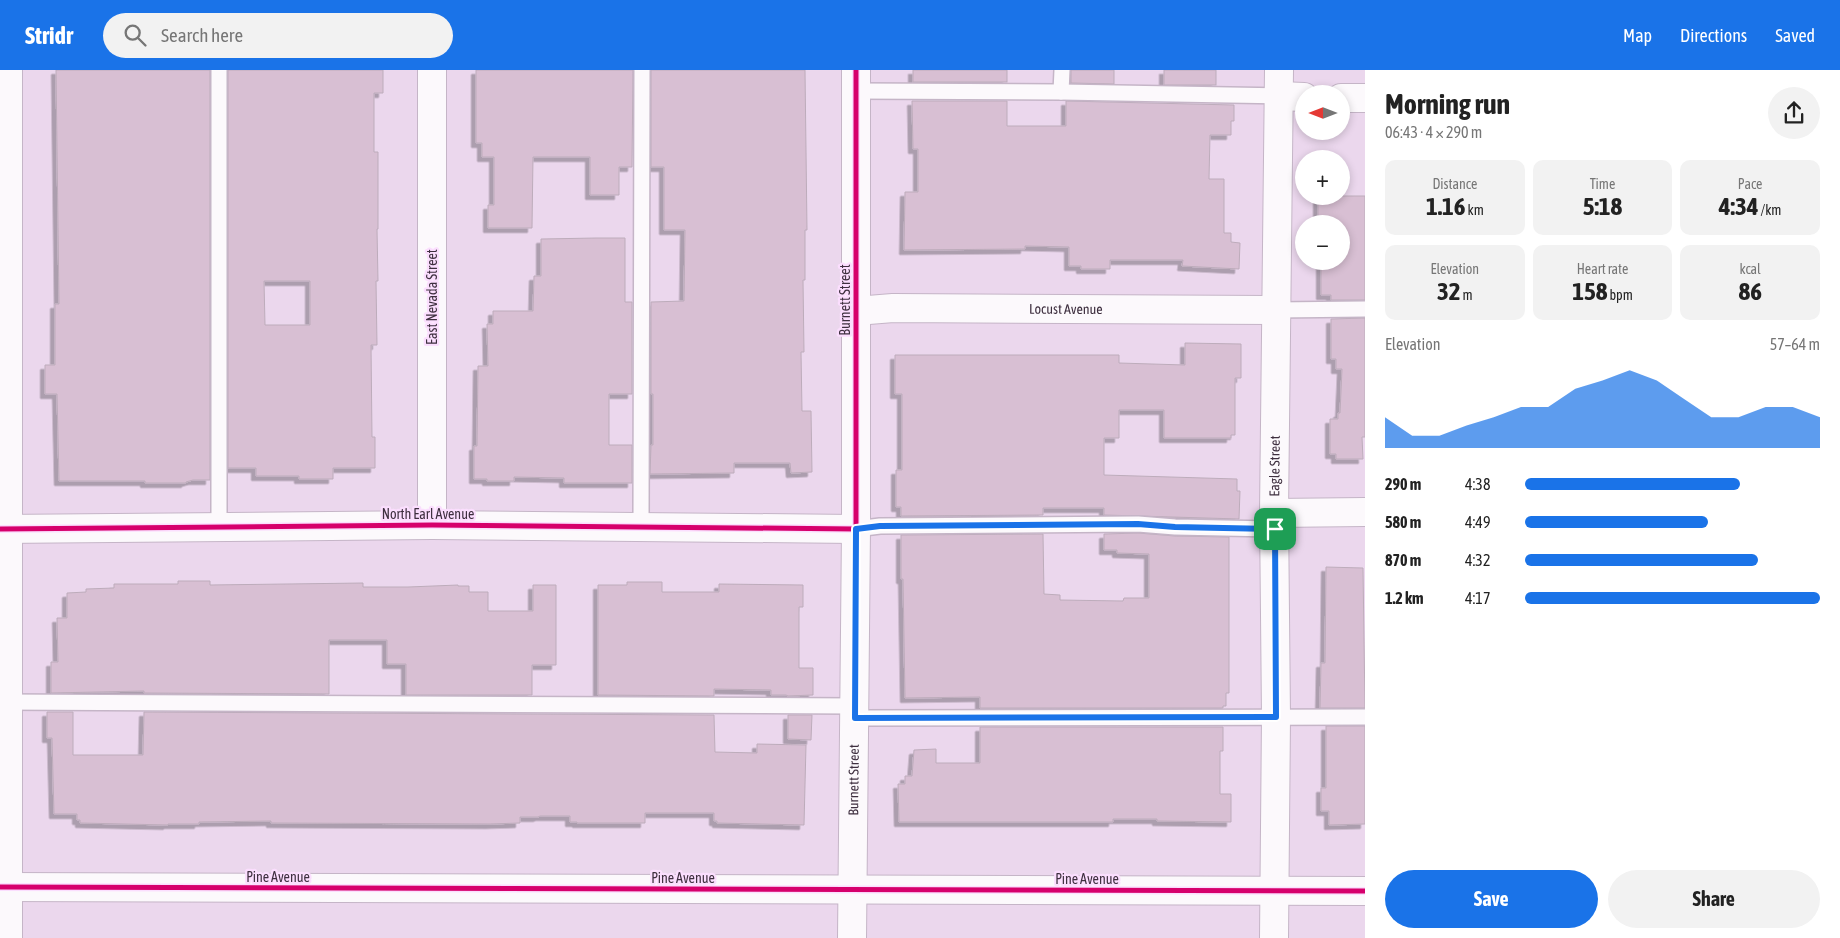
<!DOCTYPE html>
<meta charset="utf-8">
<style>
:root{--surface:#fff;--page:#f2f2f2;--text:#222;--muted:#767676;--accent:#1a73e8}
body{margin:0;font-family:"Asap Condensed",sans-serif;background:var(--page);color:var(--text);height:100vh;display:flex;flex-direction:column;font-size:19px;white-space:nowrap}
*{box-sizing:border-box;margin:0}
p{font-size:16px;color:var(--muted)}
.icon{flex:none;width:28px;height:28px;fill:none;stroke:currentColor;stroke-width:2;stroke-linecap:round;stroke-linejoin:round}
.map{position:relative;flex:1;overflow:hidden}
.details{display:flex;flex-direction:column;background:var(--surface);width:475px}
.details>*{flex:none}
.needle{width:32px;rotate:270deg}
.tools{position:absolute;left:1295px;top:15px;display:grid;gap:10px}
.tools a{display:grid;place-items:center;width:55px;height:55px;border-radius:50%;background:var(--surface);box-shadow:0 2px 8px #0003;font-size:25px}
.pin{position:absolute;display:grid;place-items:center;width:42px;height:42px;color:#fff;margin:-21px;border-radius:10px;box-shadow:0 2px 8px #0006}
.round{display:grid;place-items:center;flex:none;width:52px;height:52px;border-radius:26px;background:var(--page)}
.headline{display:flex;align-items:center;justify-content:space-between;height:85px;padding:0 20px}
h1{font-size:28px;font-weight:700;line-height:38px}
.metrics{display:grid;grid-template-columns:repeat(3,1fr);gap:8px;height:85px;padding:5px 20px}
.metrics div{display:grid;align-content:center;border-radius:10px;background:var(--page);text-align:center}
.metrics b{font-size:25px;font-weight:700}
.metrics small{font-size:14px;font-weight:400}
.metrics p{font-size:14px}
.chart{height:140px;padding:10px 20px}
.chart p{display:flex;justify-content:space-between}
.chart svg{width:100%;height:90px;margin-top:5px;fill:var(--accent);opacity:.7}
.primary-button{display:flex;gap:10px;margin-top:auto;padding:10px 20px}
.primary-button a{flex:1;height:58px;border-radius:30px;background:var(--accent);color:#fff;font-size:20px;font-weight:700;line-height:58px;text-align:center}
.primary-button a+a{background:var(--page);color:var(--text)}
ul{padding:0 20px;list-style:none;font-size:16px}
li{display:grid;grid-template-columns:80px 60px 1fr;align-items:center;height:38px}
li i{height:12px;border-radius:6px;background:var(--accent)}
header{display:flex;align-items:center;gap:30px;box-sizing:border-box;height:70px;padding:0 25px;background:var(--accent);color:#fff}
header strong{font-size:24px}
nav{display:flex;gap:28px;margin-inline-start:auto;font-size:18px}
.search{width:350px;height:45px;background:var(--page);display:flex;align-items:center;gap:12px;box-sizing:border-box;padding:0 18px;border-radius:28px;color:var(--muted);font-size:19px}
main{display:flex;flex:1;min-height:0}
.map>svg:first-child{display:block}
</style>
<header>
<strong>Stridr</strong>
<div class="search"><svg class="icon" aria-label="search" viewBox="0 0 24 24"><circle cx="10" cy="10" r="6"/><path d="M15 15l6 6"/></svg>Search here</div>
<nav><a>Map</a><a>Directions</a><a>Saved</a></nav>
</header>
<main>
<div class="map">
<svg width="1365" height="868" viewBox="0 0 1365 868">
<defs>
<filter id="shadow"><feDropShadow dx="-4.5" dy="4.5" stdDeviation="0" flood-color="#0004"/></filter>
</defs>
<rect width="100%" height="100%" fill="#ebd7ed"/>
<g fill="#d8bfd3" stroke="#bdacbb" fill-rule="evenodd" filter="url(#shadow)">
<polygon points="56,0 210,0 210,410 193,410 186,412 186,413 145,413 145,411 59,411 57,324 45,324 45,295 55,295 55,234 59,234"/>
<path d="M228,0h155v23h-9v59h4v77h-1l1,52h-2l1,64h-6l1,92h3v31h-42v11h-34v-3h-43v-8h-28zM264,211h46v44h-45z"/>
<polygon points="476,0 633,0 632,97 619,97 619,125 590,125 590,87 533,87 532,158 488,158 488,135 494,135 494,87 482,87 482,73 476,73"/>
<polygon points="651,0 805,0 807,160 805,160 805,210 803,210 804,282 801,282 802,341 811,341 812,402 791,403 790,393 734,393 734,403 650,404 651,375 653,375 653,324 651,324 651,232 684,231 685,160 664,160 664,97 651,97"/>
<rect x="913" y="0" width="94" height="12"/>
<polygon points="1071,0 1114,0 1114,14 1071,13"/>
<rect x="1164" y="0" width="52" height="15"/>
<polygon points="912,31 1007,31 1007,56 1066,56 1066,31 1234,35 1234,51 1231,51 1231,65 1210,65 1209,109 1224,109 1224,163 1231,163 1231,172 1240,173 1239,199 1182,196 1183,190 1110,190 1110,199 1081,199 1081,196 1069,196 1069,177 1025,176 1025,179 904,180 905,122 918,122 918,79 913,79"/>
<polygon points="1318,126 1365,126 1365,230 1331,230 1331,225 1321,225 1321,191 1341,191 1341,154 1318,154"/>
<polygon points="596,168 625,168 625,232 632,232 632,324 609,324 609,375 632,375 632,413 564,413 564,408 514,407 514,411 487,411 487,409 474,409 474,376 477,376 478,296 488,296 487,254 493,254 493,241 533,241 534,206 541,206 541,169"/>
<polygon points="1365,248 1365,367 1362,367 1363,389 1336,389 1336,384 1330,384 1330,349 1338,349 1338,343 1340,343 1342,299 1336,299 1336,289 1331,289 1331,249"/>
<polygon points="1185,273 1241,274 1241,308 1235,308 1235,365 1231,365 1231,368 1164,368 1164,340 1119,340 1119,368 1104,368 1104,405 1237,409 1237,421 1240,421 1239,449 1104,445 1104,438 1043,438 1043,445 901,446 901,437 896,437 896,400 902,400 902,324 895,324 895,285 1119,285 1119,293 1185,295"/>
<polygon points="1138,463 1175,466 1229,467 1229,623 1226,623 1226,636 1223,636 1223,638 980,638 980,627 905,628 903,509 901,509 901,465 1043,464 1044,524 1060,525 1060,530 1123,531 1124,528 1149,528 1149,484 1117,483 1117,480 1104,480 1104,464"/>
<polygon points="1326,497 1363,498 1365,638 1320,638 1321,593 1325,593"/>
<polygon points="178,511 210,511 210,515 363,513 363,517 408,517 458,515 458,516 469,516 469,522 488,522 488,541 533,541 533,515 556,515 556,595 532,595 532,625 406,625 406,594 387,594 387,570 329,570 329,624 144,623 144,621 51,623 51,592 58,592 57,548 67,548 67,523 86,522 86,519 114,518 114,514 178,514"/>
<polygon points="627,512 662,512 662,522 719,522 719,514 803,515 803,537 799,537 799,598 813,598 813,625 788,626 786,625 771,625 771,620 714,619 714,626 598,625 598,515 627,515"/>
<polygon points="47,642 73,642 73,685 143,685 144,642 714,645 715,682 757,683 757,674 806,675 804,755 717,753 717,751 714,751 714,743 645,743 645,753 577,753 577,752 570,752 570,746 540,746 538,747 520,747 520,753 490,754 271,753 271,751 199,752 199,754 168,754 168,755 80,753 80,750 77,750 77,744 54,744 52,668 47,668"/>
<polygon points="788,645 812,645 811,670 788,669"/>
<polygon points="1326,656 1365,656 1365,754 1329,755 1329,741 1321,741 1321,718 1326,718"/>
<polygon points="980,657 1223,657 1223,681 1220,681 1220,724 1231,724 1231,752 1157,751 1157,749 1113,749 1113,752 899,752 898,714 905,714 905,706 912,706 914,680 936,679 936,693 980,693"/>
</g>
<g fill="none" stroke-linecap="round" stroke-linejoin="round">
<defs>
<g id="lane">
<polyline points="856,21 1061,22 1279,26"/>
<polyline points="1061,22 1062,0"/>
<polyline points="1276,240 1365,239"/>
<polyline points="219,456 219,0"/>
<polyline points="641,457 642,0"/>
<polyline points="856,459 880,456 1138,454 1175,457 1275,459"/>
<polyline points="1,632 854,636"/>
<polyline points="855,648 1365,647"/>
</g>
<g id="street">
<polyline points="432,0 432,455"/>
<polyline points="1279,26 1304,27"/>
<polyline points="1341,28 1365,28"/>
<path id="s1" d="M856,241l37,-3 383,2"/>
<polyline points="1274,443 1365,442"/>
<polyline points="0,459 432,455 856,459"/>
<polyline points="0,817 1365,821"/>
<polyline points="8,868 8,0"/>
<path id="s2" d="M852,868l4,-409v-459"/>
<path id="s3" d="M1274,868l2,-221 -2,-204 5,-443"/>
</g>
</defs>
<use href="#lane" stroke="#c5b5c7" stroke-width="18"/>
<use href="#street" stroke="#c5b5c7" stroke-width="30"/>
<use href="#lane" stroke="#fcf9fc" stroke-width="15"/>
<use href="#street" stroke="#fcf9fc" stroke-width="28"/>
<defs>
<g id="cycleway">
<polyline points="0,459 432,455 856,459 856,0"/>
<polyline points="0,817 1365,821"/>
</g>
</defs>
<use href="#cycleway" stroke="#fbdefe" stroke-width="8"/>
<use href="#cycleway" stroke="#d6006c" stroke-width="5"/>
</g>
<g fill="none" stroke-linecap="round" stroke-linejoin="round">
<defs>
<polygon id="route" points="1138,454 1175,457 1275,459 1276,647 855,648 856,459 880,456"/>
</defs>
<use href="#route" stroke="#fff" stroke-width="10"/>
<use href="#route" stroke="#1a73e8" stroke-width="6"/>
</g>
<g text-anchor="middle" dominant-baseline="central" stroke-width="4.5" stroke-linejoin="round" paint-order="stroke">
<g font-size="14" fill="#3e2f3f" stroke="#fbdefe">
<text transform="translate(432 227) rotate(-90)">East Nevada Street</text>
<text transform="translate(845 230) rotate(-90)">Burnett Street</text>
<text stroke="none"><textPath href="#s1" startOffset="210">Locust Avenue</textPath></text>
<text stroke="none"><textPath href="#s3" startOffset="472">Eagle Street</textPath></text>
<text x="428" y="444">North Earl Avenue</text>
<text stroke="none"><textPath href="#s2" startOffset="158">Burnett Street</textPath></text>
<text x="278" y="807">Pine Avenue</text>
<text x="683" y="808">Pine Avenue</text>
<text x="1087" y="809">Pine Avenue</text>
</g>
</g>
</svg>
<div class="tools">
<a><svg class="needle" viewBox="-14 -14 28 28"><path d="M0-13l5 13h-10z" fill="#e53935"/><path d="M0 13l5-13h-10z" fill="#767676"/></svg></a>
<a>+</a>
<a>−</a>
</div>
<div class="pin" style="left:1275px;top:459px;background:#1e9e55"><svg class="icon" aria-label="arrive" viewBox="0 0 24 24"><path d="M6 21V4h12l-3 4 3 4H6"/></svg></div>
</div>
<section class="details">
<div class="headline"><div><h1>Morning run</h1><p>06:43 · 4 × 290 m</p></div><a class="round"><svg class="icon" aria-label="share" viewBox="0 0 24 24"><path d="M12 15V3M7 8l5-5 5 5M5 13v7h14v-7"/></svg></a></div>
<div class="metrics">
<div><p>Distance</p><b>1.16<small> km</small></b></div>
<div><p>Time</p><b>5:18</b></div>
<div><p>Pace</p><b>4:34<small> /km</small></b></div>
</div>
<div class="metrics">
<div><p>Elevation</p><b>32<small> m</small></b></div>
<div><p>Heart rate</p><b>158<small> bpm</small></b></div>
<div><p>kcal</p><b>86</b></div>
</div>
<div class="chart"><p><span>Elevation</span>57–64 m</p>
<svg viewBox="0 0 160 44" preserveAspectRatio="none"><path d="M0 44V29L10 38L20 38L30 33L40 29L50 24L60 24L70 15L80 11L90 6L100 11L110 20L120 29L130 29L140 24L150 24L160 29V44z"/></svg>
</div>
<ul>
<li><b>290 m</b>4:38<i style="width:73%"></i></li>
<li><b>580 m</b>4:49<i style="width:62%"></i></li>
<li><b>870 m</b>4:32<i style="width:79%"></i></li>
<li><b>1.2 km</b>4:17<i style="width:100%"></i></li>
</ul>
<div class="primary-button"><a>Save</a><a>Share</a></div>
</section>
</main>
